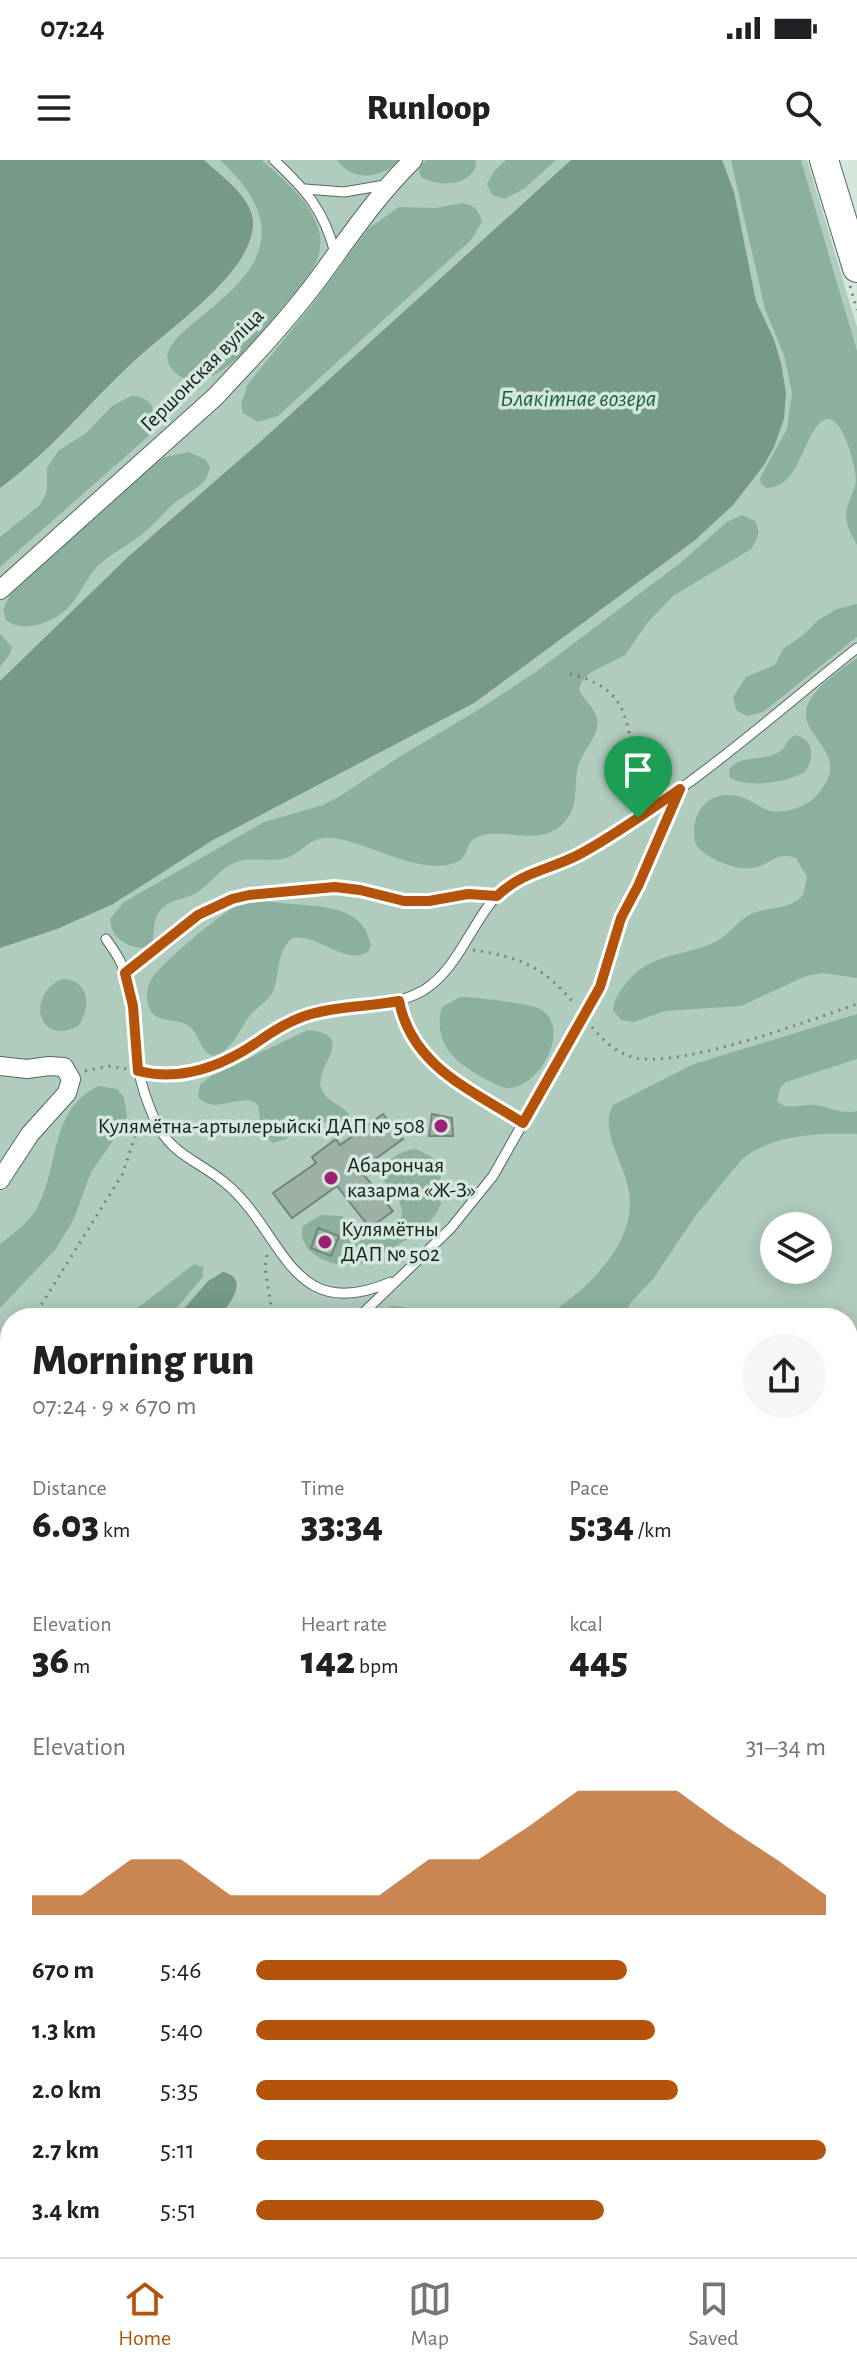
<!DOCTYPE html>
<meta charset="utf-8">
<style>
:root{--surface:#fff;--page:#f6f6f6;--text:#202124;--muted:#757577;--line:#e0e0e0;--accent:#b45309}
body{margin:0;font-family:"Alegreya Sans",sans-serif;background:var(--page);color:var(--text);height:100vh;display:flex;flex-direction:column;font-size:30px;white-space:nowrap}
*{box-sizing:border-box;margin:0}
p{font-size:26px;color:var(--muted)}
.icon{flex:none;width:44px;height:44px;fill:none;stroke:currentColor;stroke-width:2;stroke-linecap:round;stroke-linejoin:round}
.map{position:relative;flex:1;overflow:hidden}
.panel{position:absolute;left:0px;top:1148px;width:858px;height:950px;display:flex;flex-direction:column;background:var(--surface);border-radius:32px 32px 0 0;box-shadow:0 4px 20px #0003}
.panel>*{flex:none}
.tools{position:absolute;left:760px;top:1052px;display:grid;gap:16px}
.tools a{display:grid;place-items:center;width:72px;height:72px;border-radius:50%;background:var(--surface);box-shadow:0 4px 20px #0003;font-size:40px}
.pin{position:absolute;display:grid;place-items:center;width:68px;height:68px;color:#fff;margin:-82px -34px;border-radius:50% 50% 50% 0;rotate:-45deg;box-shadow:0 0 8px #0007}
.pin .icon{rotate:45deg}
.round{display:grid;place-items:center;flex:none;width:84px;height:84px;border-radius:42px;background:var(--page)}
.headline{display:flex;align-items:center;justify-content:space-between;height:136px;padding:0 32px}
h1{font-size:44px;font-weight:800;line-height:60px}
.figures{display:grid;grid-template-columns:repeat(3,1fr);gap:12px;height:136px;padding:8px 32px}
.figures div{display:grid;align-content:center}
.figures b{font-size:40px;font-weight:800}
.figures small{font-size:22px;font-weight:400}
.figures p{font-size:22px}
.chart{height:224px;padding:16px 32px}
.chart p{display:flex;justify-content:space-between}
.chart svg{width:100%;height:144px;margin-top:8px;fill:var(--accent);opacity:.7}
ul{padding:0 32px;list-style:none;font-size:26px}
li{display:grid;grid-template-columns:128px 96px 1fr;align-items:center;height:60px}
li i{height:20px;border-radius:10px;background:var(--accent)}
.status{display:flex;justify-content:space-between;align-items:center;height:56px;padding:0 40px;background:var(--surface);direction:ltr}
.status svg{height:22px;fill:currentColor}
header{display:flex;justify-content:space-between;align-items:center;height:104px;padding:0 32px;background:var(--surface);font-size:36px;font-weight:800}
.tabs{display:flex;justify-content:space-around;align-items:center;height:112px;border-top:2px solid var(--line);background:var(--surface);font-size:22px;color:var(--muted)}
.tabs a{display:grid;justify-items:center;gap:4px}
.tabs .active{color:var(--accent)}
.map>svg:first-child{display:block}
</style>
<div class="status"><b>07:24</b><svg viewBox="0 0 49 12"><path d="M0 12V9h3v3zM5 12V6h3v6zM10 12V3h3v9zM15 12V0h3v12zM26 1h20v11H26zM47 4h2v5h-2z"/></svg></div>
<header><svg class="icon" aria-label="menu" viewBox="0 0 24 24"><path d="M4 6h16M4 12h16M4 18h16"/></svg>Runloop<svg class="icon" aria-label="search" viewBox="0 0 24 24"><circle cx="10" cy="10" r="6"/><path d="M15 15l6 6"/></svg></header>
<div class="map">
<svg width="857" height="2097" viewBox="0 0 857 2097">
<rect width="100%" height="100%" fill="#d3e7dd"/>
<g fill="#b0ccbe" fill-rule="evenodd">
<path d="M0,0h807l50,167v1460l-9,2v-471h-838v643l-10,2zM774,1066h44v44h-44z"/>
<polygon points="857,1657 857,1713 848,1715 848,1659"/>
<polygon points="857,1761 857,2097 0,2097 0,1946 10,1944 10,2088 848,2088 848,1763"/>
<polygon points="10,1831 10,1884 0,1886 0,1833"/>
</g>
<g fill="#8cb09e">
<path d="M220,0h42c22,21 53,44 58,76 1,8 0,17 -3,24 -8,18 -24,34 -36,49 -18,23 -76,100 -109,60 -38,-46 177,-91 48,-209z"/>
<path d="M337,0h65c-21,17 -47,24 -65,0z"/>
<path d="M426,0h49l1,7c-10,20 -38,20 -55,10l-2,-8z"/>
<polygon points="506,0 556,0 524,29 504,39 492,35 487,24 494,11"/>
<path d="M731,0h70l56,191v194c-6,-10 -10,-18 -11,-29 0,-13 9,-23 10,-36 0,-13 -12,-58 -26,-61 -7,-1 -12,5 -15,10 -14,19 -19,59 -49,59l-5,-4 -1,-6 27,-49 5,-36 -8,-38 -19,-46z"/>
<path d="M463,43c12,3 16,7 19,19l-11,18 -193,176 -20,6 -15,-9 -2,-9 7,-20 64,-79 56,-76 31,-22 36,1z"/>
<path d="M131,236c22,-1 28,20 21,37l-152,134v-30l39,-31 5,-8 3,-8v-22l11,-17 28,-18 26,-27z"/>
<path d="M189,292l17,8 4,7c-3,20 -24,26 -38,38 -11,10 -19,21 -31,30 -15,12 -32,19 -45,33 -14,16 -19,36 -38,48 -15,9 -37,16 -52,4l-3,-10 8,-17 143,-129 11,-7z"/>
<path d="M742,355l13,6c6,11 3,18 -4,28l-78,47 -25,26 -23,33 -35,18 -8,8 -3,8c4,10 13,16 17,26 7,17 -13,35 -18,51 -4,15 0,34 -8,48 -23,41 -72,8 -96,25 -7,5 -7,14 -13,21 -36,20 -91,-18 -129,-22 -21,-2 -27,12 -43,19 -15,6 -33,0 -49,4 -20,5 -27,22 -44,32 -13,7 -27,6 -37,19 -6,9 -5,19 -6,30l-8,6c-18,0 -34,-10 -35,-29l14,-17 140,-80 59,-17 17,-9 64,-42 74,-44 59,-39 142,-107 48,-42z"/>
<polygon points="857,444 857,477 763,552 747,556 736,550 733,537 746,517 775,505 783,489 803,475 818,460 837,449"/>
<polygon points="0,474 12,487 10,494 0,507"/>
<path d="M857,498v320l-34,-5 -17,3 -65,30 -76,5 -31,11 -13,-2 -8,-10c1,-11 7,-19 14,-28 24,-30 58,-25 90,-41 13,-7 21,-21 34,-27 19,-8 37,-3 52,-19l4,-18 -11,-19c-17,-6 -22,2 -36,8 -19,8 -52,-6 -64,-21 -8,-27 9,-56 41,-49 12,2 22,12 34,15 12,2 25,-2 35,-7 7,-4 13,-10 17,-17 26,-36 -28,-52 -15,-83 8,-19 34,-34 49,-46z"/>
<path d="M795,575c19,4 20,23 10,37 -19,11 -55,16 -75,6l-1,-9c13,-15 32,-7 48,-16 9,-4 9,-13 18,-18z"/>
<path d="M268,741c35,8 95,-4 103,45l-3,6c-24,14 -50,-19 -76,-14 -17,16 -11,34 -19,53 -5,11 -15,15 -22,23 -12,15 -17,36 -38,42 -14,-6 -12,-18 -22,-28 -12,-12 -35,-2 -42,-21 -4,-9 -2,-22 4,-30 11,-16 67,-63 85,-72 9,-4 20,-5 30,-4z"/>
<path d="M62,819c27,0 30,28 16,47 -40,21 -53,-31 -16,-47z"/>
<path d="M460,837c16,0 67,6 80,12 33,19 -1,80 -32,79 -9,0 -41,-19 -49,-26 -17,-15 -23,-33 -17,-55z"/>
<path d="M857,854v45l-71,23 -6,6 -3,13c12,11 25,2 39,4 15,2 26,10 41,6v23c-38,-1 -84,0 -115,25l-46,56 -43,64 -21,22 -11,17h-78c42,-26 98,-76 85,-131 -5,-26 -29,-57 -15,-82l81,-41z"/>
<path d="M308,870c51,5 6,36 13,58 5,14 20,16 28,26l-2,6 -9,3 -32,-1 -20,17 -13,4 -11,-9 -4,-28 -3,-4c-21,-7 -41,13 -57,-5l2,-12 11,-9z"/>
<path d="M99,926l18,3 7,8 3,19 -5,12 -31,44 -17,47 -19,31 -55,58v-64c13,-10 27,-20 36,-34 24,-41 12,-101 63,-124z"/>
<path d="M416,989l16,8c26,47 0,71 -40,91 -13,6 -25,16 -39,17 -23,2 -57,-13 -50,-39l18,-11 21,1c5,4 9,10 14,14 15,13 35,-2 46,-14 1,-21 -18,-27 -22,-46 9,-11 21,-20 36,-21z"/>
<polygon points="194,1104 203,1107 203,1117 168,1158 125,1158"/>
<polygon points="393,1146 403,1147 418,1158 373,1158 383,1150"/>
<polygon points="10,1214 10,1361 0,1339 0,1229"/>
<polygon points="848,1302 857,1312 857,1603 848,1602"/>
<polygon points="10,1588 10,1644 0,1643 0,1606"/>
</g>
<g fill="#769988">
<path d="M0,0h204c17,16 47,36 49,61 1,15 -8,33 -17,45 -25,34 -71,67 -103,96 -45,42 -83,90 -133,126z"/>
<polygon points="571,0 722,0 734,32 756,141 774,180 781,203 786,233 784,259 774,287 764,305 733,345 694,381 474,543 213,680 113,744 57,769 0,788 0,521 129,396 260,282"/>
<path d="M223,1112c28,6 6,33 -5,46h-42l32,-37z"/>
</g>
<g fill="none" stroke-linecap="round" stroke-linejoin="round">
<g stroke="#769988" stroke-width="5">
<polyline points="848,1702 857,1700"/>
<polyline points="0,1874 10,1872"/>
</g>
</g>
<g fill="#9db0a6" stroke="#72847b" stroke-width="2">
<polygon points="383,954 403,979 360,1010 393,1051 370,1068 337,1026 292,1058 273,1033 316,1003 312,997 336,979 340,985"/>
<polygon points="432,954 452,958 453,976 429,976"/>
<polygon points="318,1068 339,1076 331,1096 311,1088"/>
</g>
<g fill="none" stroke-linecap="round" stroke-linejoin="round">
<defs>
<g id="service">
<path d="M274,0c32,30 50,50 61,93"/>
<polyline points="305,29 344,32 385,25"/>
<path d="M106,779c10,14 18,26 22,43 8,29 5,60 11,90 3,16 9,32 15,46 16,37 42,41 70,64 61,49 64,144 167,100"/>
<path d="M138,911c44,11 84,-5 120,-29 16,-11 30,-20 48,-26 39,-12 82,-5 118,-26 38,-24 49,-76 83,-104 19,-16 44,-20 67,-29 21,-10 42,-25 62,-38 78,-50 149,-114 221,-171"/>
<polyline points="358,1158 451,1068 493,1016 600,827 621,758 680,629"/>
<polyline points="0,1437 10,1425"/>
<polyline points="848,1720 857,1718"/>
<polyline points="0,1894 10,1892"/>
<polyline points="848,1923 857,1921"/>
<polyline points="848,2076 857,2075"/>
<polyline points="0,2096 38,2088"/>
<polyline points="752,2097 794,2088"/>
</g>
<g id="minor">
<path d="M0,430l215,-193c34,-36 68,-72 98,-111 33,-44 61,-88 100,-126"/>
<polyline points="0,906 27,909 49,906 64,907 71,919 67,933 30,974 0,1020"/>
</g>
<polyline id="primary" points="824,0 857,108"/>
</defs>
<use href="#service" stroke="#56685f" stroke-width="11"/>
<use href="#minor" stroke="#56685f" stroke-width="20"/>
<use href="#primary" stroke="#56685f" stroke-width="30"/>
<g stroke="#75837c" stroke-width="3" stroke-dasharray="2 6" stroke-linecap="butt">
<polyline points="850,126 857,150"/>
<path d="M570,514c86,21 34,77 96,108"/>
<path d="M473,790c47,7 72,17 102,55"/>
<polyline points="133,806 198,755 232,739 249,735 335,727 360,730 404,741 417,742 481,734"/>
<path d="M401,853c14,53 69,76 111,103"/>
<path d="M592,867c11,14 26,27 44,31 49,9 172,-37 221,-54"/>
<polyline points="85,911 108,906 128,909"/>
<polyline points="267,1095 265,1108 273,1158"/>
<polyline points="33,1158 122,1015 141,959"/>
<polyline points="0,1211 10,1195"/>
<polyline points="0,1362 10,1373"/>
<polyline points="0,1501 10,1509"/>
<polyline points="0,1802 10,1797"/>
</g>
<use href="#service" stroke="#fff" stroke-width="9"/>
<use href="#minor" stroke="#fff" stroke-width="18"/>
<use href="#primary" stroke="#fff" stroke-width="28"/>
<defs>
<g id="rail">
<polyline points="848,1645 857,1643"/>
<polyline points="0,1820 10,1818"/>
</g>
</defs>
<use href="#rail" stroke="#6d7b74" stroke-width="8"/>
<use href="#rail" stroke="#d3e7dd" stroke-width="5" stroke-dasharray="15" stroke-linecap="butt"/>
</g>
<g fill="none" stroke-linecap="round" stroke-linejoin="round">
<defs>
<path id="route" d="M680,629l-42,97 -17,32 -21,69 -77,136c-51,-33 -111,-56 -124,-122 -33,6 -66,5 -97,16 -16,6 -29,14 -43,24 -36,25 -77,41 -121,30l-5,-65 -8,-33 73,-58 34,-16 17,-4 86,-8 25,3 44,11h25l39,-7 29,2c26,-25 53,-26 83,-42 35,-19 67,-42 100,-65z"/>
</defs>
<use href="#route" stroke="#fff" stroke-width="16"/>
<use href="#route" stroke="#b45309" stroke-width="10"/>
</g>
<g fill="#9d2075" stroke="#d3e7dd" stroke-width="3">
<circle cx="441" cy="966" r="8"/>
<circle cx="331" cy="1018" r="8"/>
<circle cx="325" cy="1082" r="8"/>
</g>
<g text-anchor="middle" dominant-baseline="central" stroke-width="7" stroke-linejoin="round" paint-order="stroke">
<g font-size="22" fill="#161e1a" stroke="#d3e7dd">
<text transform="translate(202 210) rotate(-45)">Гершонская вуліца</text>
</g>
<g font-size="22" fill="#161e1a" stroke="#d3e7dd" text-anchor="start">
<text x="425" y="966" text-anchor="end">Кулямётна-артылерыйскі ДАП № 508</text>
<text x="347" y="1005">Абарончая<tspan x="347" dy="25">казарма «Ж-З»</tspan></text>
<text x="341" y="1069">Кулямётны<tspan x="341" dy="25">ДАП № 502</tspan></text>
</g>
<g font-size="24" font-style="italic" fill="#1d5d45" stroke="#d3e7dd">
<text x="578" y="239">Блакітнае возера</text>
</g>
</g>
</svg>
<div class="tools">
<a><svg class="icon" aria-label="layers" viewBox="0 0 24 24"><path d="M12 4l9 5-9 5-9-5zM3 14l9 5 9-5"/></svg></a>
</div>
<div class="pin" style="left:638px;top:658px;background:#1e9e55"><svg class="icon" aria-label="arrive" viewBox="0 0 24 24"><path d="M6 21V4h12l-3 4 3 4H6"/></svg></div>
<section class="panel">
<div class="headline"><div><h1>Morning run</h1><p>07:24 · 9 × 670 m</p></div><a class="round"><svg class="icon" aria-label="share" viewBox="0 0 24 24"><path d="M12 15V3M7 8l5-5 5 5M5 13v7h14v-7"/></svg></a></div>
<div class="figures">
<div><p>Distance</p><b>6.03<small> km</small></b></div>
<div><p>Time</p><b>33:34</b></div>
<div><p>Pace</p><b>5:34<small> /km</small></b></div>
</div>
<div class="figures">
<div><p>Elevation</p><b>36<small> m</small></b></div>
<div><p>Heart rate</p><b>142<small> bpm</small></b></div>
<div><p>kcal</p><b>445</b></div>
</div>
<div class="chart"><p><span>Elevation</span>31–34 m</p>
<svg viewBox="0 0 160 44" preserveAspectRatio="none"><path d="M0 44V38L10 38L20 27L30 27L40 38L50 38L60 38L70 38L80 27L90 27L100 17L110 6L120 6L130 6L140 17L150 27L160 38V44z"/></svg>
</div>
<ul>
<li><b>670 m</b>5:46<i style="width:65%"></i></li>
<li><b>1.3 km</b>5:40<i style="width:70%"></i></li>
<li><b>2.0 km</b>5:35<i style="width:74%"></i></li>
<li><b>2.7 km</b>5:11<i style="width:100%"></i></li>
<li><b>3.4 km</b>5:51<i style="width:61%"></i></li>
</ul>
</section>
</div>
<nav class="tabs">
<a class="active"><svg class="icon" aria-label="home" viewBox="0 0 24 24"><path d="M3 11l9-7 9 7M6 9v11h12V9"/></svg>Home</a>
<a><svg class="icon" aria-label="map" viewBox="0 0 24 24"><path d="M3 6l6-2 6 2 6-2v14l-6 2-6-2-6 2zM9 4v14M15 6v14"/></svg>Map</a>
<a><svg class="icon" aria-label="saved" viewBox="0 0 24 24"><path d="M7 4h10v16l-5-4-5 4z"/></svg>Saved</a>
</nav>
